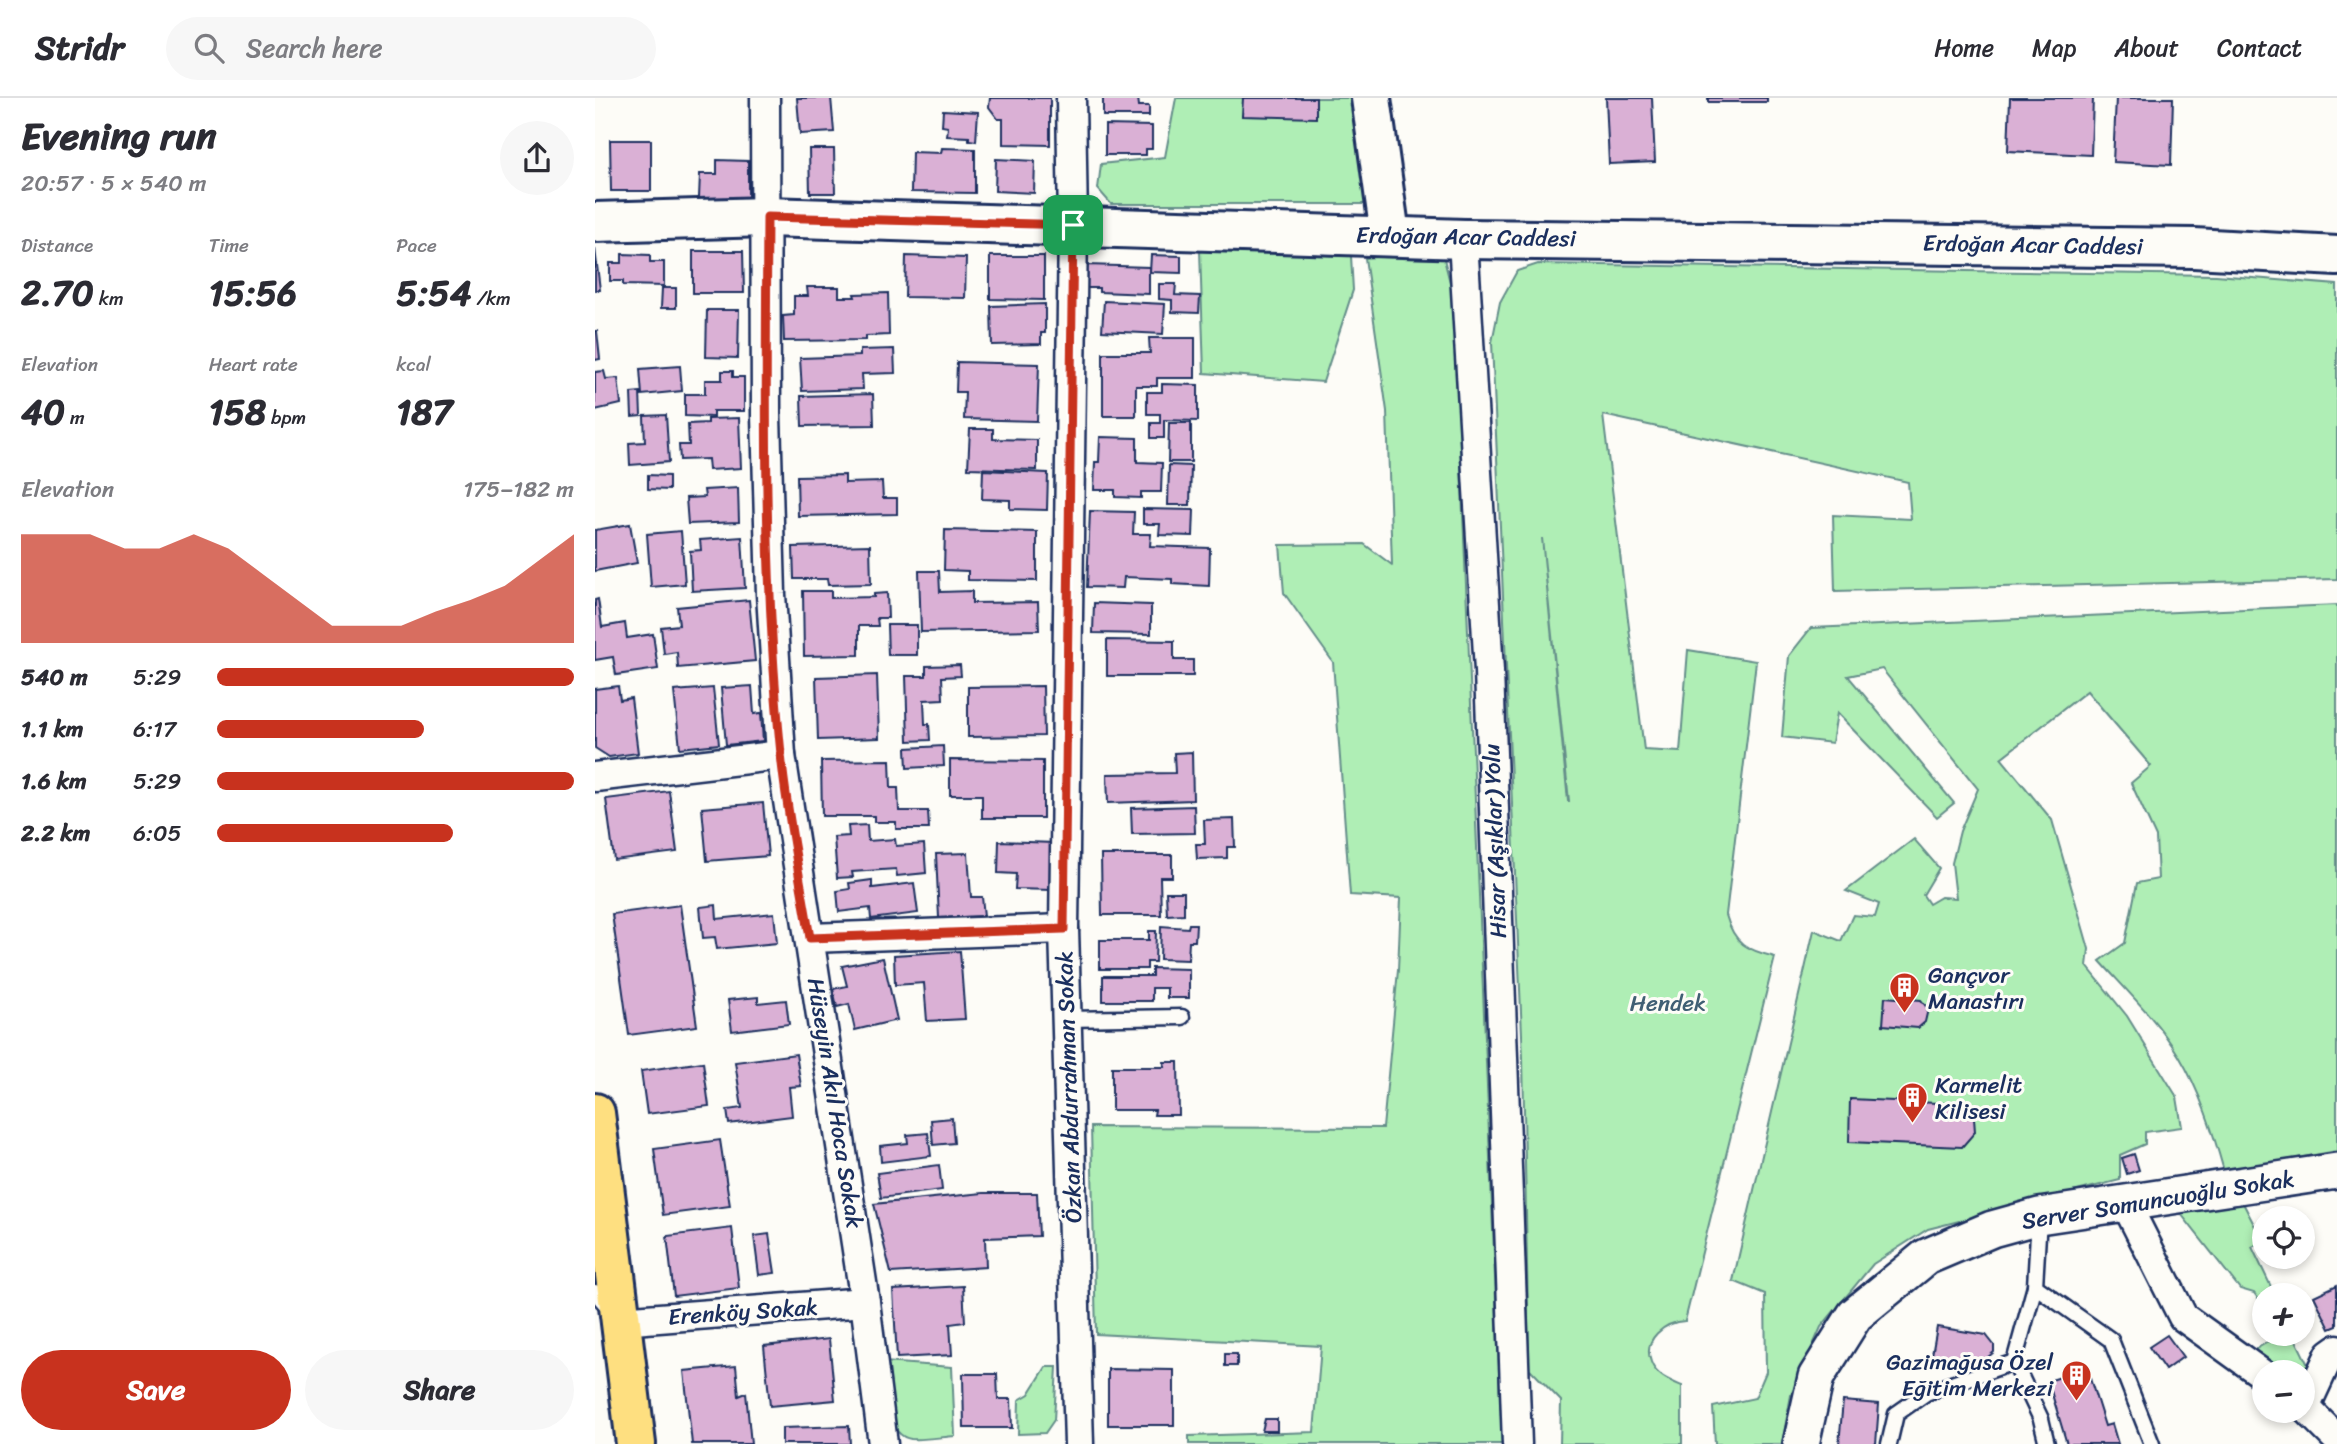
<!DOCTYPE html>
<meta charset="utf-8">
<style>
:root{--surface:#fff;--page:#f7f7f7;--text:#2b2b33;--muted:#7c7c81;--line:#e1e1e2;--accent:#c8321e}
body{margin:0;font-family:Sriracha,sans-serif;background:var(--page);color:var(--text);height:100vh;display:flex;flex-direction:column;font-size:26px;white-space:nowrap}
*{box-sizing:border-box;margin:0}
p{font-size:23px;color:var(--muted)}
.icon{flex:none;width:38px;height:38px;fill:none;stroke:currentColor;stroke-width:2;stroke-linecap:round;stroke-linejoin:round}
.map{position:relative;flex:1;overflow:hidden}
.sheet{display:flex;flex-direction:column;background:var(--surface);width:595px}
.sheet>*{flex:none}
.tools{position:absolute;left:1657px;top:1108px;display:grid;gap:14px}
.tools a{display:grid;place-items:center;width:63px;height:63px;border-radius:50%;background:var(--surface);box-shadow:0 4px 10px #0003;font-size:35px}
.pin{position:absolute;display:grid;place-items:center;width:60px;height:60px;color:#fff;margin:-30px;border-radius:14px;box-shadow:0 4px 10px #0006}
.round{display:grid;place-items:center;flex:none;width:74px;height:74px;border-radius:37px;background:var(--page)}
.summary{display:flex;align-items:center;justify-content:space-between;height:119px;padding:0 21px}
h1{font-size:38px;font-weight:800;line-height:52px}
.metrics{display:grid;grid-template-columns:repeat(3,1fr);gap:10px;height:119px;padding:7px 21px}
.metrics div{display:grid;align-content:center}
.metrics b{font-size:35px;font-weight:800}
.metrics small{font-size:19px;font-weight:400}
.metrics p{font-size:19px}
.chart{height:196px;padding:14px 21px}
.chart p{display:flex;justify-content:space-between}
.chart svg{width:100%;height:126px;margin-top:7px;fill:var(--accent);opacity:.7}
.action{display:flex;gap:14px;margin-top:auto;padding:14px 21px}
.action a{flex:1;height:80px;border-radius:42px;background:var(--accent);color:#fff;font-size:28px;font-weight:800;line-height:80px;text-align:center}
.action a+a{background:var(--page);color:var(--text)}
ul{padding:0 21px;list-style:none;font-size:23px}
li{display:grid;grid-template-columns:112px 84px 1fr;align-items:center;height:52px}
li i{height:18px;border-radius:9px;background:var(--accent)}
header{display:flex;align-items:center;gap:42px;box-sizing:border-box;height:98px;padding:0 35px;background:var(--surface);border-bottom:2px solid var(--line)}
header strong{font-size:33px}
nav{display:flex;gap:38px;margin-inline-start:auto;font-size:24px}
.search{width:490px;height:63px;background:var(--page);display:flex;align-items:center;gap:18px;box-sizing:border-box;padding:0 24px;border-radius:38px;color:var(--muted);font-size:26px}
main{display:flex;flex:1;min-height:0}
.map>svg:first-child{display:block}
</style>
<header>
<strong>Stridr</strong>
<div class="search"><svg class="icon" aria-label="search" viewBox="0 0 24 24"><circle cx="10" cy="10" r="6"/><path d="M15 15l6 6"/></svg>Search here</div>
<nav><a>Home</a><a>Map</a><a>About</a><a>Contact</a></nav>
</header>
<main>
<section class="sheet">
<div class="summary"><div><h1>Evening run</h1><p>20:57 · 5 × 540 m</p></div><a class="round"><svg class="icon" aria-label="share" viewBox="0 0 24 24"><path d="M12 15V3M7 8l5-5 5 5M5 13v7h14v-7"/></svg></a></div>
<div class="metrics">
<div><p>Distance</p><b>2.70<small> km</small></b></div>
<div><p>Time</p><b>15:56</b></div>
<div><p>Pace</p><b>5:54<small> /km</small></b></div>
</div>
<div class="metrics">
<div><p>Elevation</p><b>40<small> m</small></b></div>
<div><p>Heart rate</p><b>158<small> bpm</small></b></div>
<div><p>kcal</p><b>187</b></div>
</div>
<div class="chart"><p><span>Elevation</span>175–182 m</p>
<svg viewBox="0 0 160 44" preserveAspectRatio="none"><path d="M0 44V6L10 6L20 6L30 11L40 11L50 6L60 11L70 20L80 29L90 38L100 38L110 38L120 33L130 29L140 24L150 15L160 6V44z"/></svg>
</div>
<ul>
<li><b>540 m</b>5:29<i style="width:100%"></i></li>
<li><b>1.1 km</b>6:17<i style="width:58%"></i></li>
<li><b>1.6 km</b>5:29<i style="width:100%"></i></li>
<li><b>2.2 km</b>6:05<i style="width:66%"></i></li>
</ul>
<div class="action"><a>Save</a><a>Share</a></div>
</section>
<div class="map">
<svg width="1742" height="1346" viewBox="0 0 1742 1346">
<rect width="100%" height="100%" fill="#fdfcf7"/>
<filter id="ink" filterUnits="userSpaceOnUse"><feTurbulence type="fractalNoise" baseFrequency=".0143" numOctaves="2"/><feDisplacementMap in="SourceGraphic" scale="14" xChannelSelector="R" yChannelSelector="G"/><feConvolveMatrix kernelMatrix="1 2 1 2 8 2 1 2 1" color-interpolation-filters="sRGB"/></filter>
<g filter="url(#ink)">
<g fill="#afeeb5" stroke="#658e8a" stroke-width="2" fill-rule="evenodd">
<polygon points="581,0 757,0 772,106 516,106 503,91 506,66 570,59"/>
<polygon points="605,152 756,158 758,192 728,284 609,275"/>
<polygon points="813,156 849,161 859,200 907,1346 594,1346 594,1338 719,1334 726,1248 501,1236 496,1029 788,1030 803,872 806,800 755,797 738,564 689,495 685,447 769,446 797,467 792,313 770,160"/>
<path d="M943,166l678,11 121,10v294l-502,12 -2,-76 78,4 -3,-37 -305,-67 41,335 36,2 8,-102 68,11 -30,254c8,29 21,35 49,42l-90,364c-20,1 -43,18 -34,41 5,14 19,19 31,24v58h-122l1,-43 -32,-33 -6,-310 -31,-716 8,-40 17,-31zM947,440l27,263h-1z"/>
<path d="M1742,507v546l-113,20c-11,-39 -24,-80 -45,-115 -21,-35 -52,-65 -79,-95l25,-18 12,-60 21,-4 -2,-42 -25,-54 20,-17 -64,-75 -86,67 51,62 37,129 -2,17 40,50 50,81 5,30 -37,5v12l-25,11v25l-192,49 -55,35 -52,63 -30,68 -9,49h-67l-2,-37 42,-9 11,-26 -1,-78 -32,-13 81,-351 27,11 12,-26 22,2 4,-13 -33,-13 68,-52 25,29 -16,27 6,9 12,-7 15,1 -4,-35 8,-32 18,-42 -96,-120 -34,7 106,127 -17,14 -100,-104 -5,30 -50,-6 7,-81 22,-28z"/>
<polygon points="1647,1103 1668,1144 1657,1149 1680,1197 1670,1197 1669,1208 1659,1195 1645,1191 1583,1112"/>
<polygon points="1686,1236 1698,1236 1713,1267 1705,1274 1682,1274 1656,1254"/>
<path d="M288,1264l69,5 3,69c-14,1 -30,4 -44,3 -27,-3 -26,-56 -28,-77z"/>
<polygon points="451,1269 462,1269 459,1322 450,1335 423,1336 424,1302 434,1296"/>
</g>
<g fill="#dab0d5" stroke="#1b2f5e" stroke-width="2">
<polygon points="202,0 236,0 239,34 205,36"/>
<polygon points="395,0 455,0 455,47 408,46 408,21 403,21 394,9"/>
<polygon points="508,0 543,0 544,8 554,8 554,18 508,18"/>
<polygon points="648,0 721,0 721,20 647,18"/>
<polygon points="1011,0 1057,0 1060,64 1014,66"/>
<rect x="1113" y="0" width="59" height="4"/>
<polygon points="1415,0 1498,0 1496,57 1413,53"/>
<polygon points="1521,0 1578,0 1576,67 1518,64"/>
<polygon points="348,12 383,14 381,43 374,42 374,39 352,38 353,29 347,28"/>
<polygon points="510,27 557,28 557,51 551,51 551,57 510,57"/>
<polygon points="15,42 56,42 56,93 16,93"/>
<polygon points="347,50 380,51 380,95 316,94 317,54 346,55"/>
<polygon points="214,51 239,51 240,95 215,95"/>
<polygon points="401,61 440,63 439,95 400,93"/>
<polygon points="122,62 153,63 153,101 104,100 105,76 122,76"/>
<polygon points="0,150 5,192 0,192"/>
<polygon points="98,153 148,153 149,195 98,195"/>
<polygon points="27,156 55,157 55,164 69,164 69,188 28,187 28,183 15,183 15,165 27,165"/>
<polygon points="556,157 586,158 586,175 555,174"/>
<polygon points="311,158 371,160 370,200 310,199"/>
<polygon points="395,158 449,158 449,202 395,201"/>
<polygon points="492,167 554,169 554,196 504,194 504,190 491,190"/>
<polygon points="564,186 581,186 580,197 605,198 604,215 577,214 577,202 564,201"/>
<polygon points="212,189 244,189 244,199 260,199 259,196 293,195 294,237 271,238 271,242 189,243 188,218 199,217 199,198 213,198"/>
<polygon points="67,190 81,190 81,210 66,210"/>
<polygon points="509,203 570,206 568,236 507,233"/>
<polygon points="450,206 450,235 446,235 446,246 397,247 396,208"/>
<polygon points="112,212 144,212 143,260 111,259"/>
<polygon points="0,233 2,233 5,261 0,262"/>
<polygon points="554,240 600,240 600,280 562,280 562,288 541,288 541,318 508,318 508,255 555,255"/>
<polygon points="299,251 300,275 267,276 268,291 207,293 205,260 265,258 265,252"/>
<polygon points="362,264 444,266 442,323 369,321 370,294 361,294"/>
<polygon points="85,268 87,293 47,297 45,271"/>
<polygon points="9,273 11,281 23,280 26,306 0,312 0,274"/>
<polygon points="127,273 138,273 138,279 149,279 149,313 118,313 118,319 90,318 90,296 110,296 110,282 127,282"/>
<polygon points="567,286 603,287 603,323 569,322 569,340 556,340 556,325 565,325 565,316 552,316 552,294 567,294"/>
<polygon points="45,294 46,318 37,319 36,295"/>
<polygon points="278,296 279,327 207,328 206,298"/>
<polygon points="71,317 74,364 35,367 34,345 50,344 49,318"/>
<polygon points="144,320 146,370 114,372 113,361 85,362 84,347 94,347 93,326 113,325 113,321"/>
<polygon points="574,325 596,325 596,364 573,364"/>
<polygon points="375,331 398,331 398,341 442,342 442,372 373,370"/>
<polygon points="505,339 542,340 542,364 567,365 566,394 546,394 546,400 520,399 520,392 499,392 500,364 504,364"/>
<polygon points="574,367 596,368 595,407 573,407"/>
<polygon points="388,372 453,375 452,412 415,411 415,402 387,401"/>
<polygon points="53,377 74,378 74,392 53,391"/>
<polygon points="250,377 250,385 287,384 288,400 302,400 302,416 203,418 202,378"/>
<polygon points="143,390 144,424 93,426 91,400 110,399 109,392"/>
<polygon points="548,411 599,412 598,438 564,437 565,426 548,426"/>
<polygon points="495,413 539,414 538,436 556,436 555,448 615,450 614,488 577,486 577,481 529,479 528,490 492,489"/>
<polygon points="35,426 42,465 0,473 0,432"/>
<polygon points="350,432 442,434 442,483 373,482 373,473 349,472"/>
<polygon points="86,433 90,486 56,489 52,436"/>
<polygon points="147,439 150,490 97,493 95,453 106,452 105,442"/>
<polygon points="275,447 276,486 233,487 232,481 199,481 198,449"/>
<polygon points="324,473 344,473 345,494 377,493 377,505 443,504 444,532 326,534"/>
<polygon points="208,493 236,493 236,500 279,499 279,496 292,495 293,520 282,520 283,528 264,528 264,557 209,558"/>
<polygon points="3,501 7,529 30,525 32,540 58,536 63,571 21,577 18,559 0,562 0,502"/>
<polygon points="154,502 160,563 83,570 82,554 69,556 66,529 84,527 82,509"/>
<polygon points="499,505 556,507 556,536 498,535"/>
<polygon points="292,527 322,527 322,557 293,557"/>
<polygon points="512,542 579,543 579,562 598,562 598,578 512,578"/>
<polygon points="365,567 366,578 347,579 348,601 329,602 330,626 334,626 335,642 313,643 311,578 331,578 331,568"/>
<polygon points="282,577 284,640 223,642 221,579"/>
<polygon points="23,588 25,602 36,600 43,655 14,659 0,650 0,591"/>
<polygon points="157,588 159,616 166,615 168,643 131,647 126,590"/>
<polygon points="448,588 449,638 373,639 373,589"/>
<polygon points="118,590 124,646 85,650 79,593"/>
<polygon points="348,648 349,668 312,670 311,650"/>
<polygon points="597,654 598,702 513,705 512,676 580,675 579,655"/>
<polygon points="295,662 296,690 303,690 304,713 333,713 334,731 301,731 301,724 279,724 279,718 227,718 226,663"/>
<polygon points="355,662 448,663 448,720 387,720 387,697 355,697"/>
<polygon points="74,693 82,754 19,762 11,701"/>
<polygon points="168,705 173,758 112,763 107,710"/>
<polygon points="599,708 600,735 537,736 536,710"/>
<polygon points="639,721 640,749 632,749 632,760 602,761 601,746 610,746 609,722"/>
<polygon points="272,727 273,743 300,741 301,748 329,746 331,775 302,778 301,771 257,774 258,779 242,780 239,739 254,738 253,728"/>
<polygon points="404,743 459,745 457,792 420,791 421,776 403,775"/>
<polygon points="373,755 376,799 387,799 389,818 344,820 341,756"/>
<polygon points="506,757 577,757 577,779 565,779 566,817 507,817"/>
<polygon points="277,782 277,790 319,785 323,815 276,821 275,810 244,814 242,793 255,791 254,785"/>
<polygon points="571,794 589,794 589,816 572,817"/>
<polygon points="85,807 102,928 34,937 17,816"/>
<polygon points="121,807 122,821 179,815 182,845 122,851 120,839 108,840 105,809"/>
<polygon points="594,826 601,826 600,843 594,843 593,862 565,861 566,828 593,830"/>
<polygon points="554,833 561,833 560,864 552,864 552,871 505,871 505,842 554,842"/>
<polygon points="365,853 370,921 332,923 329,885 300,887 299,857"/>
<polygon points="288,860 302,922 260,932 254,906 242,909 238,891 252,888 247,868"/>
<polygon points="557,870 594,871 594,900 572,900 572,890 557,890 557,903 508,903 508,878 557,878"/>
<polygon points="163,899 163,905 191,902 194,926 137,933 133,902"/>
<polygon points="1290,899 1326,902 1333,911 1330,924 1323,930 1288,927"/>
<polygon points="201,956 206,988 194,989 197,1018 134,1026 132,1012 147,1010 140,964"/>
<polygon points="108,964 114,1008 52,1016 46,973"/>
<polygon points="569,964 583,964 584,1017 559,1017 560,1012 517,1012 517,969 570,969"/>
<polygon points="1255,1001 1364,1006 1379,1020 1380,1034 1367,1049 1254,1044"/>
<polygon points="357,1020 359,1045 338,1047 336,1022"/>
<polygon points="333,1035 336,1058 286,1064 285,1048 313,1045 312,1037"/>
<polygon points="125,1042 135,1108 68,1117 59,1051"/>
<polygon points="1539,1056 1544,1072 1532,1076 1527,1060"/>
<polygon points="344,1067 347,1092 286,1100 282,1075"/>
<polygon points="388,1095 442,1095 444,1138 390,1140 391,1169 296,1175 279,1106"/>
<polygon points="137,1130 144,1190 79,1198 72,1138"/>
<polygon points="174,1136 180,1175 164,1177 159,1138"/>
<polygon points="1742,1187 1742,1228 1735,1231 1719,1198"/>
<polygon points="368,1188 370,1224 355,1226 357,1257 302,1260 298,1192"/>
<polygon points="1342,1229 1391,1237 1399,1247 1399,1254 1386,1265 1337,1257"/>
<polygon points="1572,1237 1588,1259 1570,1272 1554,1249"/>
<polygon points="234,1241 240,1302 175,1308 169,1248"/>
<rect x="630" y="1256" width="12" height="12"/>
<polygon points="141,1268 144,1298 151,1295 156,1346 97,1346 89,1273"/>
<polygon points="513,1271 579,1272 579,1327 513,1327"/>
<polygon points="1492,1271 1510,1328 1517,1326 1523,1346 1472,1346 1453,1283"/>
<polygon points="368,1276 402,1276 403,1301 416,1301 417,1330 369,1330"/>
<polygon points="1248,1303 1284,1306 1281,1346 1244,1346"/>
<polygon points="670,1321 682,1321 682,1333 667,1333"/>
<polygon points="254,1328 255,1346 187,1346 187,1330"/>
</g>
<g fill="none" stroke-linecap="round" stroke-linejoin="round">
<defs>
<g id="service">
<polyline points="471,921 587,919"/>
<polyline points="1444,1119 1440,1188 1419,1264 1446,1321 1452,1346"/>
<polyline points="1440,1188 1516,1242 1557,1346"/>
<polyline points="0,1194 15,1211"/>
<polyline points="1294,1346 1301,1316 1331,1295 1419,1264"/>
</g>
<g id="minor">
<polyline points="170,0 171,317 176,496 186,657 270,1204 288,1346"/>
<polyline points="476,0 478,127 469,831 484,1346"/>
<polyline points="870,141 869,159 894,573 922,1346"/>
<polyline points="0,679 186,657"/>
<polyline points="215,840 469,831"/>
<polyline points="1530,1104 1588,1219 1670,1278"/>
<polyline points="25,1223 270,1204"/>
<polyline points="1708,1307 1742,1341"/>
<polyline points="1711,1308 1735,1256 1742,1251"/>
</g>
<polyline id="tertiary" points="1206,1346 1221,1279 1260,1217 1331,1159 1397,1131 1444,1118 1742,1073"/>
<g id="secondary">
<polyline points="776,0 795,137"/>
<polyline points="0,124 172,119 870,141 1599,150 1742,158"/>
</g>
<polyline id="primary" points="0,1015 41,1346"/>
</defs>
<use href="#service" stroke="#1b2f5e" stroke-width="19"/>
<use href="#minor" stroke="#1b2f5e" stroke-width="33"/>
<use href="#tertiary" stroke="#1b2f5e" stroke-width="40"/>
<use href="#secondary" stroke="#1b2f5e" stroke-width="44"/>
<use href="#primary" stroke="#1b2f5e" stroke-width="44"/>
<use href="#service" stroke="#fdfcf7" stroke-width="14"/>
<use href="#minor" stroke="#fdfcf7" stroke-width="28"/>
<use href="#tertiary" stroke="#fdfcf7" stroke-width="35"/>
<use href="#secondary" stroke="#fdfcf7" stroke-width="38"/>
<use href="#primary" stroke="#fedf80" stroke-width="38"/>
</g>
</g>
<g fill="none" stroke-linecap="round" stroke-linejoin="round" filter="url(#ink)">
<defs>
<path id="route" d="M172,119l306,8 -9,704 -254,9c-10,-61 -23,-123 -29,-184 -18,-178 -15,-358 -14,-537z"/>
</defs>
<use href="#route" stroke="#fff" stroke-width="14"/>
<use href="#route" stroke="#c8321e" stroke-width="9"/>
</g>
<defs>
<symbol id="building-pin" viewBox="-11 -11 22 30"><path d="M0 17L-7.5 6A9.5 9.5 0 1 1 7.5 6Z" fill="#c8321e" stroke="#fdfcf7"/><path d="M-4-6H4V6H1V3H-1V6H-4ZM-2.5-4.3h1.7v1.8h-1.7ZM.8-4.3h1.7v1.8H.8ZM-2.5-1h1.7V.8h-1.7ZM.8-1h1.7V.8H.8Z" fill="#fff"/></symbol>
</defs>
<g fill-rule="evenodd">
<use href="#building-pin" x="1292" y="872" width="35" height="47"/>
<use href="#building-pin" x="1300" y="982" width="35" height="47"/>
<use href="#building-pin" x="1464" y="1260" width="35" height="47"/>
</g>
<g text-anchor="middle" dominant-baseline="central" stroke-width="6" stroke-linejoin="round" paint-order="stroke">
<g font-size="23" fill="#1b2f5e" stroke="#fdfcf7">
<text transform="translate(871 139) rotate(1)">Erdoğan Acar Caddesi</text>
<text transform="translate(1438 147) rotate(1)">Erdoğan Acar Caddesi</text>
<text transform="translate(900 743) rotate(-92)">Hisar (Aşıklar) Yolu</text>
<text transform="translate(474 989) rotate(-92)">Özkan Abdurrahman Sokak</text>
<text transform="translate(240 1005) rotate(81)">Hüseyin Akıl Hoca Sokak</text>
<text transform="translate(1563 1102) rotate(-9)">Server Somuncuoğlu Sokak</text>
<text transform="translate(148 1214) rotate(-4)">Erenköy Sokak</text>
</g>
<g font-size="23" fill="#1b2f5e" stroke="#fdfcf7" text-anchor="start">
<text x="1333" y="877">Gançvor<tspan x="1333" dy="26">Manastırı</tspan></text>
<text x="1340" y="987">Karmelit<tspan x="1340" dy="26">Kilisesi</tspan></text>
<text x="1458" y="1264" text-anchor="end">Gazimağusa Özel<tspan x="1458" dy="26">Eğitim Merkezi</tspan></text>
</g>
<g font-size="23" fill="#405f74" stroke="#fdfcf7">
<text x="1073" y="905">Hendek</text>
</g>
</g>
</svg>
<div class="tools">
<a><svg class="icon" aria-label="locate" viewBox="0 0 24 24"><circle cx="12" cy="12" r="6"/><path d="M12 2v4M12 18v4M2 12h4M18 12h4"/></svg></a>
<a>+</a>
<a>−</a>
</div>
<div class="pin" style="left:478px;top:127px;background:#1e9e55"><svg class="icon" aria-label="arrive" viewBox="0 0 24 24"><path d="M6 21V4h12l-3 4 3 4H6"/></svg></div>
</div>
</main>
